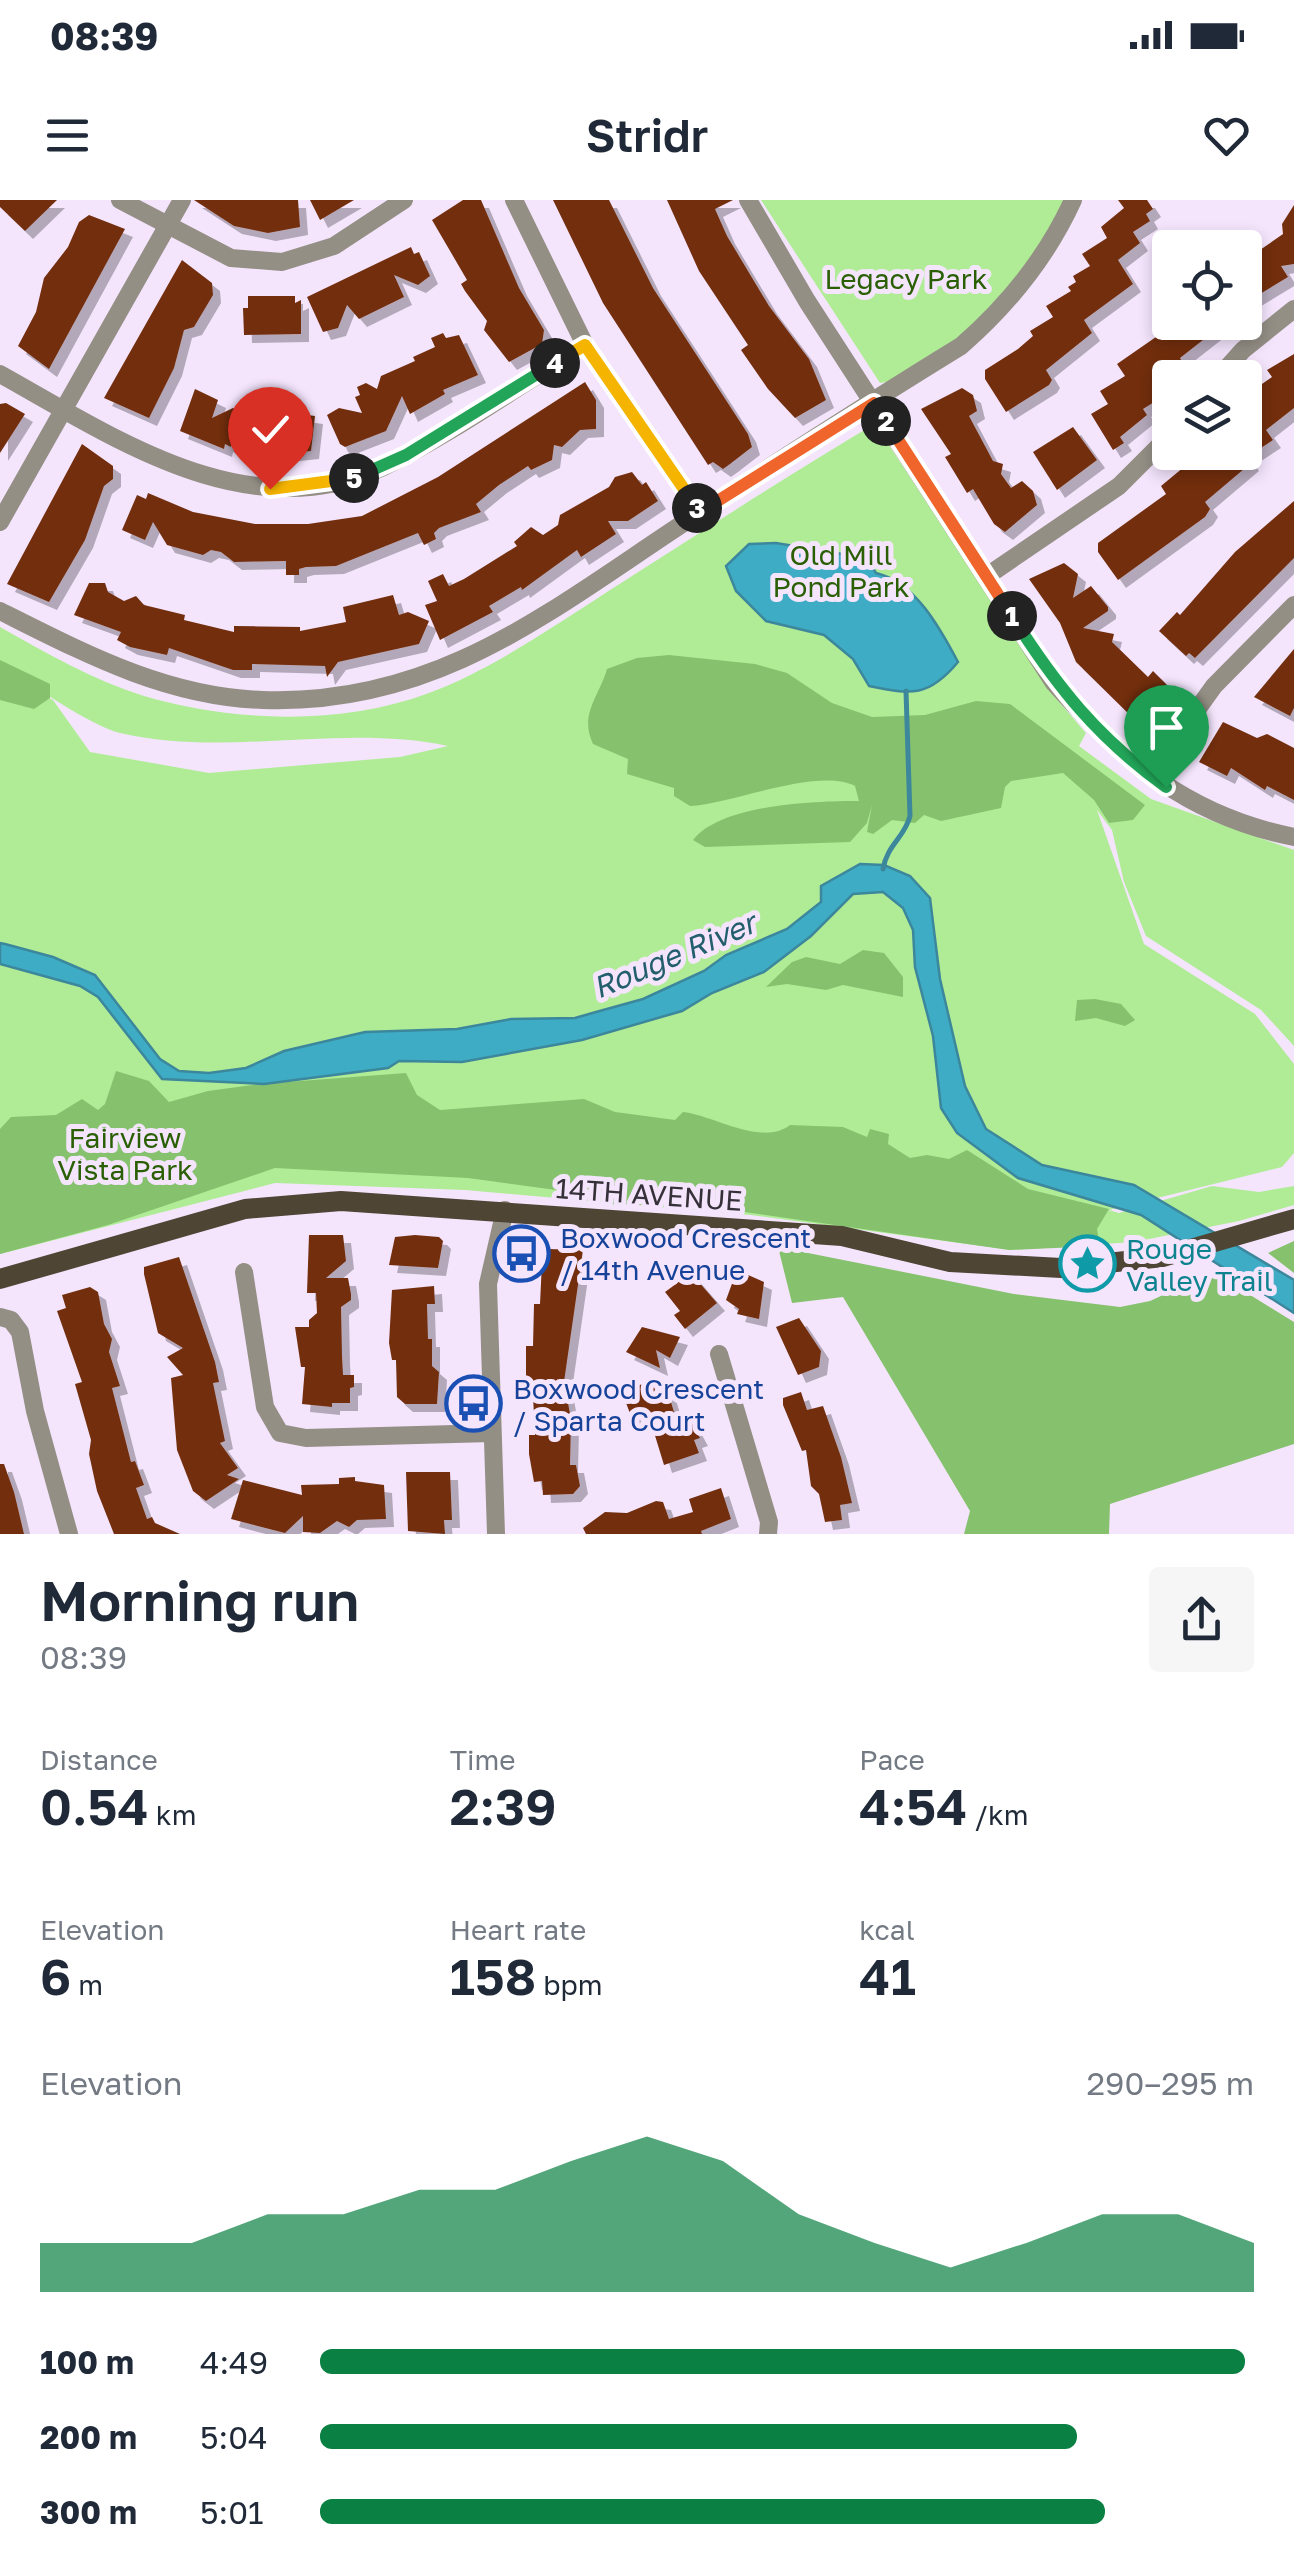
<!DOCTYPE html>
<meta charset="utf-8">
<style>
:root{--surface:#fff;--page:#f6f6f7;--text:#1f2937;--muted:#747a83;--accent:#0b8043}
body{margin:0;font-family:"Golos Text",sans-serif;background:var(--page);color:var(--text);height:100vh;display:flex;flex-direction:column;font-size:38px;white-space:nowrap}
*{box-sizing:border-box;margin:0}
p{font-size:32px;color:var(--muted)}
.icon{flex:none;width:55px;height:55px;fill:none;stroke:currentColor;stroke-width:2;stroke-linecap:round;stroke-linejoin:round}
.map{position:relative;height:1334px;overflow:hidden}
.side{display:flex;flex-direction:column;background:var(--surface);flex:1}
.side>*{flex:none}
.tools{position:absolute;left:1152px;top:30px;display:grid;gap:20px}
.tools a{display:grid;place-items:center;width:110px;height:110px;border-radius:10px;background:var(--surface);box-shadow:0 5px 15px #0003;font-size:50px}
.pin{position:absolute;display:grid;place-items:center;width:85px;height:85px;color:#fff;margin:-102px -42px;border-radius:50% 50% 50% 0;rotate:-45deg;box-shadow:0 0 10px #0007}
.pin .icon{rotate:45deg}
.km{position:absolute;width:50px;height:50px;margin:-25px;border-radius:50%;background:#222;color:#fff;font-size:28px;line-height:50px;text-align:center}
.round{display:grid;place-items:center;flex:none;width:105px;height:105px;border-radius:10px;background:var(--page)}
.head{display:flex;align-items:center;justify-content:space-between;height:170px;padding:0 40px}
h1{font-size:55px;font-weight:600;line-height:75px}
.metrics{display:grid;grid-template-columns:repeat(3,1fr);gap:15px;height:170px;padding:10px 40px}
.metrics div{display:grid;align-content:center}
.metrics b{font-size:50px;font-weight:600}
.metrics small{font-size:28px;font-weight:400}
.metrics p{font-size:28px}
.chart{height:280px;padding:20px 40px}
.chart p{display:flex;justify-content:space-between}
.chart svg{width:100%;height:180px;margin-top:10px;fill:var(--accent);opacity:.7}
ul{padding:0 40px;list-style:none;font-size:32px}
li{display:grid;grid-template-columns:160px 120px 1fr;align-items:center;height:75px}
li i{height:25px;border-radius:12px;background:var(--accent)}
.status{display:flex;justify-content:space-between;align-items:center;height:70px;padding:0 50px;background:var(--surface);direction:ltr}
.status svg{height:28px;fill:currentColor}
header{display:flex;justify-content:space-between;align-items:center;height:130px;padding:0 40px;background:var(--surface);font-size:45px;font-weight:600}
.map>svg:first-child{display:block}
</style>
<div class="status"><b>08:39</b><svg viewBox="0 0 49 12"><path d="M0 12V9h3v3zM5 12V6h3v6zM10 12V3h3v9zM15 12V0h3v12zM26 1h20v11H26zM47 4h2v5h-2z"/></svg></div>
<header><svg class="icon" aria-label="menu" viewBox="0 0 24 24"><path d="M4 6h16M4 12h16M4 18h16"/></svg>Stridr<svg class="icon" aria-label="heart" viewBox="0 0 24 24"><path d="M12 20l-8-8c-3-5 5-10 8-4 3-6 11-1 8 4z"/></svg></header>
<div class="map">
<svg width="1294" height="1334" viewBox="0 0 1294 1334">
<defs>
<filter id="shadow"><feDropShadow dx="8" dy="8" stdDeviation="0" flood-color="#0004"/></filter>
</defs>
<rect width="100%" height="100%" fill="#f4e5fd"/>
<g fill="#b0ec96">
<polygon points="761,0 1068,0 1034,61 965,133 893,181 880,183"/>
<path d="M871,226l10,7 173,263 32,37 -7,13 72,53 143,51v196l-33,-36 -115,-74 -22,-54 -12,-52 -15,-20 47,134 111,70 39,50v89l-12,14 -173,43 10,3 93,-27 47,6 35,-6v19l-55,16 -105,21 -122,8 -261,-35 -286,-25 -190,-7 -275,71v-581l53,27 37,52 119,21 191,-16 48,-11c-107,-23 -220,12 -328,-13 -30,-7 -91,-51 -120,-68v-38c46,26 93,53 144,69 88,26 197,30 285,-3 62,-23 122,-65 178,-101 88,-56 175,-113 264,-166z"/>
</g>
<g fill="#86c16d">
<path d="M669,455l86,9 32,9 45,30 40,14 53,-2 51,-14 34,3 135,101 -12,15 -24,3 -15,-23 -31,-27 -52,8 -6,6 -4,21 -60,13 -17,-6 -9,8 -23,-3 -19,14 -6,-2 5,-27 -5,18 -17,19 -145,5 -12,-7c28,-36 122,-39 166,-39l-4,-15c-37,-19 -124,18 -165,20l-16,-10v-8l-47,-14 1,-15 -35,-15c-14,-30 6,-47 14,-75l30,-11z"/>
<polygon points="0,460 50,484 50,498 34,509 0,500"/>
<polygon points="863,750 884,753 903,777 903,797 843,785 826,790 787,784 766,787 792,762 806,757 840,764"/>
<polygon points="1095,799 1121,804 1135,820 1125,826 1096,818 1075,821 1077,800"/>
<path d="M116,871l33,10 20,21 39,-11 52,-7 146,-11 11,22 23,15 144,-11 31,13 60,8 8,-8c30,3 79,35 107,13l53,2 24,10 3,-8 19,5 -1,10 22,14 17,-3 22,4 18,-9 61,39 81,20 -12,20 3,17 -91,4 -306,-44 -100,-2 -2,-8 -133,-18 -193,-10 -167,57 -108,29v-125l11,-12 45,-2 26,-16 16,11 7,-6z"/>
<polygon points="1294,1041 1294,1073 1268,1053"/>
<polygon points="778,1047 1014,1094 1120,1107 1150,1101 1213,1072 1294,1122 1294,1244 1110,1304 1109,1334 964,1334 970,1311 843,1097 792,1103"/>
</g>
<g fill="#3eacc5" stroke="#3c879b" stroke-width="2.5">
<path d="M776,343l90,15 10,15c39,9 64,55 82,89 -29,35 -46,33 -89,24l-16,-27 -29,-24 -58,-14 -30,-30 -10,-25 23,-22z"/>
<polygon points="860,664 884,665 910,676 930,698 940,779 965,886 986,929 1042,965 1134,985 1294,1080 1294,1113 1141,1015 1018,978 957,933 941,908 933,836 915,767 913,730 903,708 883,692 853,694 811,736 764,772 712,793 682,811 582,840 462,862 399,861 388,868 264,884 162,879 98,797 80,786 0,764 0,743 5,744 53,757 95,775 160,859 179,871 209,873 246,868 284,851 365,832 457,829 511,819 575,818 596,812 643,799 704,771 726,755 787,729 821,702 821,686"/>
</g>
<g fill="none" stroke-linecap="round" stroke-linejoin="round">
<path stroke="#3c879b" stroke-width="5" d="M883,669c4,-24 22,-32 27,-53l-4,-125"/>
</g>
<g fill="#722f0f" filter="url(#shadow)">
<polygon points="0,0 57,0 25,31 0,7"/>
<polygon points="194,0 298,0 300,27 268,33 234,26"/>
<polygon points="310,0 354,0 320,20"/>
<polygon points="463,0 481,0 519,88 544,130 542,144 509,162 484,130 487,121 465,91 461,84 467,80 432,20"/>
<polygon points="553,0 609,0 653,88 748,234 752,247 730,264 723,269 713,262 708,265 603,103"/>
<polygon points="667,0 733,0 715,9 727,36 769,106 809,159 826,200 795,218 768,189 741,150 748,145 699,71"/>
<polygon points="1118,0 1147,0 1153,9 1146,14 1150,21 1133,32 1140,43 1118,60 1133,84 1084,120 1092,133 1046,170 1052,180 1049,185 1006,212 985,179 985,170 1018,149 1033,136 1030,131 1053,117 1046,106 1071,91 1068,87 1076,82 1073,76 1090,66 1082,54 1107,38 1101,27 1124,8"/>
<polygon points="1294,5 1294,64 1281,66 1288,77 1245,103 1245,53 1257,46 1260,50 1283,34 1282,24"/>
<polygon points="89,15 125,29 49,169 18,146 36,112 44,78 68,47 79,22"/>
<polygon points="411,47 414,54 419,52 430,76 418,85 394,75 404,97 359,119 347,105 338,128 323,132 307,97"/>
<polygon points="182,60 212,83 213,95 194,127 184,130 174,168 149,218 104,198"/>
<polygon points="248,96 295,96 295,103 301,100 301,134 244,135 243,108 248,108"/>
<polygon points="1161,122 1226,122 1180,158 1184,166 1160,181 1155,194 1159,199 1143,209 1147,215 1120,237 1124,243 1113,250 1091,214 1108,204 1100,191 1125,176 1117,164 1166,130"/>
<polygon points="443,133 446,138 459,135 478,175 443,190 445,194 410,214 402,196 386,231 345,247 340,244 327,215 339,208 362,213 355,197 360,195 357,187 366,183 377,189 381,176 415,161 413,157 435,147 431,138"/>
<polygon points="1294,154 1294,208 1266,230 1273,240 1247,257 1251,263 1205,302 1210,309 1205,317 1118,380 1098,352 1098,343 1166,294 1161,286 1202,252 1245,254 1245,209 1253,204 1249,193 1272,177 1267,170"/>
<polygon points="585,182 596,200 596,229 580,230 562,247 554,245 552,260 531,270 528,266 499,285 476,304 481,312 439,328 434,333 436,339 424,345 418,333 336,366 306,367 299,369 299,375 286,375 286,361 234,362 221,352 211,350 203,355 167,345 153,322 145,340 122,330 137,295 146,299 148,293 193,312 255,324 308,324 362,316 438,277"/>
<polygon points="962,188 973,195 977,211 969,216 993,261 1003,264 1001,274 1011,288 1022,281 1033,291 1037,305 1005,332 994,324 973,289 967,293 945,257 951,254 921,209"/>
<polygon points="195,189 218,200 212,218 233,208 247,215 238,241 233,239 231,247 225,244 224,249 180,231"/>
<polygon points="6,203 25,214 0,253 0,204"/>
<polygon points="300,214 315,216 311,251 263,256 258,219 293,221"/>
<polygon points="1073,227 1097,260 1057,290 1033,252"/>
<polygon points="82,244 113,266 113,279 104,286 85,340 49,402 7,384"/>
<polygon points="632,272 642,285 646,282 658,301 628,321 608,321 616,334 581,357 577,350 522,390 521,387 489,406 493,412 440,440 425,405 437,401 428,381 443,374 449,386 464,379 517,346 514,342 531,327 543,335 558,325 560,315 609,287 615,277"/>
<polygon points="1294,301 1294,358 1195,458 1189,453 1186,456 1159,431 1177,412 1180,415 1235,352"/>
<polygon points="1064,363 1078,374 1073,398 1091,386 1108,407 1108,411 1083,428 1114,434 1112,442 1148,477 1153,471 1173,491 1145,525 1134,519 1076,462 1060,423 1029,379"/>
<polygon points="89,383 105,383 108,392 124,401 136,396 144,405 185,415 184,420 234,432 234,426 300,427 300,431 346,422 343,407 393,395 399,415 408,412 429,421 419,444 338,462 327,477 325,466 252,464 252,470 233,470 169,448 167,455 130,447 117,440 121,432 74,415"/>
<polygon points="1294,449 1294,508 1290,516 1254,497"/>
<polygon points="1223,522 1257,538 1267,534 1294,548 1294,600 1267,586 1265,590 1231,568 1227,576 1199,562"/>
<polygon points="309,1035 343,1035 346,1061 326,1078 348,1078 351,1094 351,1100 341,1107 342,1156 343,1175 354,1175 354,1187 350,1188 350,1203 332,1203 332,1207 302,1204 305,1167 301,1167 295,1127 309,1127 309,1120 317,1113 316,1093 307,1093"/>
<polygon points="415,1035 439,1037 443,1041 438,1068 389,1065 395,1037"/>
<polygon points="548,1049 583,1050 564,1182 571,1219 570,1265 576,1265 580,1286 573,1294 543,1295 542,1281 534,1282 529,1254 529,1235 535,1235 533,1196 526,1196 526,1146 533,1146 534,1104 540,1104 542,1062 547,1062"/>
<polygon points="179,1057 215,1162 219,1182 213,1183 225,1241 220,1243 238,1268 227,1275 239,1279 206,1301 193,1291 177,1250 171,1178 183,1175 167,1157 183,1148 158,1133 144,1074 144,1067"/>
<polygon points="737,1070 764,1082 759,1119 737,1114 739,1109 726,1100"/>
<polygon points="682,1071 691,1073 717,1103 685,1129 674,1115 680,1111 665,1092 680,1081"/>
<polygon points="434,1086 435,1104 427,1104 428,1139 432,1139 432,1166 439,1172 437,1204 405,1204 397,1197 396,1160 392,1160 389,1143 392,1090"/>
<polygon points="90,1087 98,1092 104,1124 112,1139 109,1152 120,1186 112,1188 131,1262 135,1261 144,1285 136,1288 147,1319 152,1317 155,1323 180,1334 114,1334 97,1291 89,1254 91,1240 75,1184 82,1182 57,1111 66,1108 62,1095"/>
<polygon points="799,1118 821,1151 819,1167 798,1175 776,1127"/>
<polygon points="642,1127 680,1137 670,1158 656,1150 660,1168 626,1152"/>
<polygon points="664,1179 677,1222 689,1218 700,1238 694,1240 699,1253 664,1265 649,1216 631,1216 623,1195 627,1188"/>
<polygon points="801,1192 807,1210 823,1206 841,1257 852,1303 840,1305 842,1320 825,1322 819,1294 811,1286 806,1250 802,1251 783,1205 783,1198"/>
<polygon points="0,1264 4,1264 14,1292 24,1334 0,1334"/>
<polygon points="406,1272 450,1272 452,1320 444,1320 445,1334 408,1331"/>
<polygon points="355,1277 355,1281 384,1285 386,1319 357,1320 349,1327 337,1321 320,1333 303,1332 303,1316 285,1333 231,1319 243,1280 302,1295 301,1285 339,1284 339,1278"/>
<polygon points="721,1288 731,1319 701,1331 702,1334 586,1334 583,1328 605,1312 627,1313 656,1301 663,1302 669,1319 693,1312 689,1299"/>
</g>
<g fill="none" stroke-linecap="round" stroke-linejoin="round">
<g stroke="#948f85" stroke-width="18">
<polyline points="120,0 231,58 282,62 334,46 404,0"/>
<polyline points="514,0 585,145 700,312"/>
<path d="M748,0l59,101 247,382c69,77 134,133 240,154"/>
<path d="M0,174c115,64 248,156 383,93 67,-32 138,-83 202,-122"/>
<polyline points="1218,178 1243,150 1294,109"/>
<polyline points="0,322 182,0"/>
<polyline points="987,376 1119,286 1170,235"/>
<path d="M0,411c84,42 166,86 263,89 180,6 295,-96 436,-187 87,-57 174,-113 262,-167 47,-41 86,-89 112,-146"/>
<polyline points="1150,575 1214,486 1294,405"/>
<polyline points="244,1072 265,1207 280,1233 306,1238 492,1233"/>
<polyline points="0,1117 11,1120 20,1132 35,1211 69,1334"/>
<polyline points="719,1154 769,1322 768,1334"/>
<polyline points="496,1334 488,1084 505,1010"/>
</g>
<polyline stroke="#4e4534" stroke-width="20" points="0,1079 245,1009 341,1001 842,1036 950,1062 1061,1068 1163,1057 1294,1019"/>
</g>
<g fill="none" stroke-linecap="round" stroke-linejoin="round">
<defs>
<path id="split-1" d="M1012,416c45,71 85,121 154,171"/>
<polyline id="split-2" points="886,221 1012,416"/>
<polyline id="split-3" points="697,308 700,312 874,203 886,221"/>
<polyline id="split-4" points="555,163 585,145 697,308"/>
<polyline id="split-5" points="354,278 406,255 555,163"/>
<polyline id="split-6" points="270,289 354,278"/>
</defs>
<use href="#split-1" stroke="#fff" stroke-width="20"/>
<use href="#split-2" stroke="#fff" stroke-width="20"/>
<use href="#split-3" stroke="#fff" stroke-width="20"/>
<use href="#split-4" stroke="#fff" stroke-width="20"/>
<use href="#split-5" stroke="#fff" stroke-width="20"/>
<use href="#split-6" stroke="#fff" stroke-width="20"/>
<use href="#split-1" stroke="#22a559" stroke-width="12"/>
<use href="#split-2" stroke="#f0652b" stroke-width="12"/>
<use href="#split-3" stroke="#f0652b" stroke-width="12"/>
<use href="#split-4" stroke="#f5b400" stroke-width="12"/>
<use href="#split-5" stroke="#22a559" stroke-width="12"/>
<use href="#split-6" stroke="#f5b400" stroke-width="12"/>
</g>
<defs>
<symbol id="bus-ring" viewBox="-11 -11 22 22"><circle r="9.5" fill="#f4e5fd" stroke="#1a4fb4" stroke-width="1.5"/><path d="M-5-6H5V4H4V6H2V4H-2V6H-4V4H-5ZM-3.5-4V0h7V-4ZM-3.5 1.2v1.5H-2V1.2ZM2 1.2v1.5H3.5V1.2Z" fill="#1a4fb4"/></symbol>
<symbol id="sight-ring" viewBox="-11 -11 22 22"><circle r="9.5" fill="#f4e5fd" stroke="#0f9aa8" stroke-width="1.5"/><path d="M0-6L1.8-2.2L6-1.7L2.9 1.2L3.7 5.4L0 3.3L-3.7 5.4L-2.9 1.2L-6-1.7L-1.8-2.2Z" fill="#0f9aa8"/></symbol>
</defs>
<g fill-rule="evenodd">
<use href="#bus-ring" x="490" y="1022" width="63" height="63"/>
<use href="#sight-ring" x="1056" y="1032" width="63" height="63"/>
<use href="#bus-ring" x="442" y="1172" width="63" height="63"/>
</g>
<g text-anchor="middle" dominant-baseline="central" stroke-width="10" stroke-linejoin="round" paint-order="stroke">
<g font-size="28" fill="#2a5f04" stroke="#f4e5fd">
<text x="906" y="78">Legacy Park</text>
<text x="841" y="354">Old Mill<tspan x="841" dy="32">Pond Park</tspan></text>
<text x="125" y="937">Fairview<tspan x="125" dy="32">Vista Park</tspan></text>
</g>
<g font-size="28" fill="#363139" stroke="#f4e5fd">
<text transform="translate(649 994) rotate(4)">14TH AVENUE</text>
</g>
<g font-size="28" fill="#164399" stroke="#f4e5fd" text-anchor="start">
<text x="560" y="1037">Boxwood Crescent<tspan x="560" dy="32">/ 14th Avenue</tspan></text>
<text x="513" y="1188">Boxwood Crescent<tspan x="513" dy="32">/ Sparta Court</tspan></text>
</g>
<g font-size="28" fill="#0d838f" stroke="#f4e5fd" text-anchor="start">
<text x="1126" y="1048">Rouge<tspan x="1126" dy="32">Valley Trail</tspan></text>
</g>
<g font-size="30" font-style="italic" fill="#235e6c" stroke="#f4e5fd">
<text transform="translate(674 755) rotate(-23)">Rouge River</text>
</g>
</g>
</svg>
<div class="tools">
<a><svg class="icon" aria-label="locate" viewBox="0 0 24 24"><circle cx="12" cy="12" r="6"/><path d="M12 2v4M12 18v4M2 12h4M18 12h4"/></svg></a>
<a><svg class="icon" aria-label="layers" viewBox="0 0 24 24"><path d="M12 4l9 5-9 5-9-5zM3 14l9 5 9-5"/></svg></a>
</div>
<div class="pin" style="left:1166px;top:587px;background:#1e9e55"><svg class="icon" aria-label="arrive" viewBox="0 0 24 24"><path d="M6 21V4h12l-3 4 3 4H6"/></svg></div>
<div class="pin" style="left:270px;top:289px;background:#d93025"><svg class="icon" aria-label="check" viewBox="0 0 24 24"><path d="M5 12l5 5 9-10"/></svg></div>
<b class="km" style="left:1012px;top:416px">1</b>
<b class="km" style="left:886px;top:221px">2</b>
<b class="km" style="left:697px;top:308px">3</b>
<b class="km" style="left:555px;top:163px">4</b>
<b class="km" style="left:354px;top:278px">5</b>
</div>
<section class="side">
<div class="head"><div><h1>Morning run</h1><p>08:39</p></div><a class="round"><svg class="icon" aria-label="share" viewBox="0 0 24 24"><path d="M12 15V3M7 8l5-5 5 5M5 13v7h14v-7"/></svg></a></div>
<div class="metrics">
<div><p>Distance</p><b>0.54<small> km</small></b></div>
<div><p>Time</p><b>2:39</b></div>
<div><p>Pace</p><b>4:54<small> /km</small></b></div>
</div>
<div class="metrics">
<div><p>Elevation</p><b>6<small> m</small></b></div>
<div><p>Heart rate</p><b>158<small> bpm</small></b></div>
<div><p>kcal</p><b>41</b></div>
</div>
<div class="chart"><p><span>Elevation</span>290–295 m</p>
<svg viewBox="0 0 160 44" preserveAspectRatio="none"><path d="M0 44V32L10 32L20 32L30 25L40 25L50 19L60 19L70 12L80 6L90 12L100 25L110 32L120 38L130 32L140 25L150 25L160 32V44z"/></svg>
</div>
<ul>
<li><b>100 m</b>4:49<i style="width:99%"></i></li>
<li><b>200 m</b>5:04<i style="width:81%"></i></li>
<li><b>300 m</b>5:01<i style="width:84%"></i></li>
</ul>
</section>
